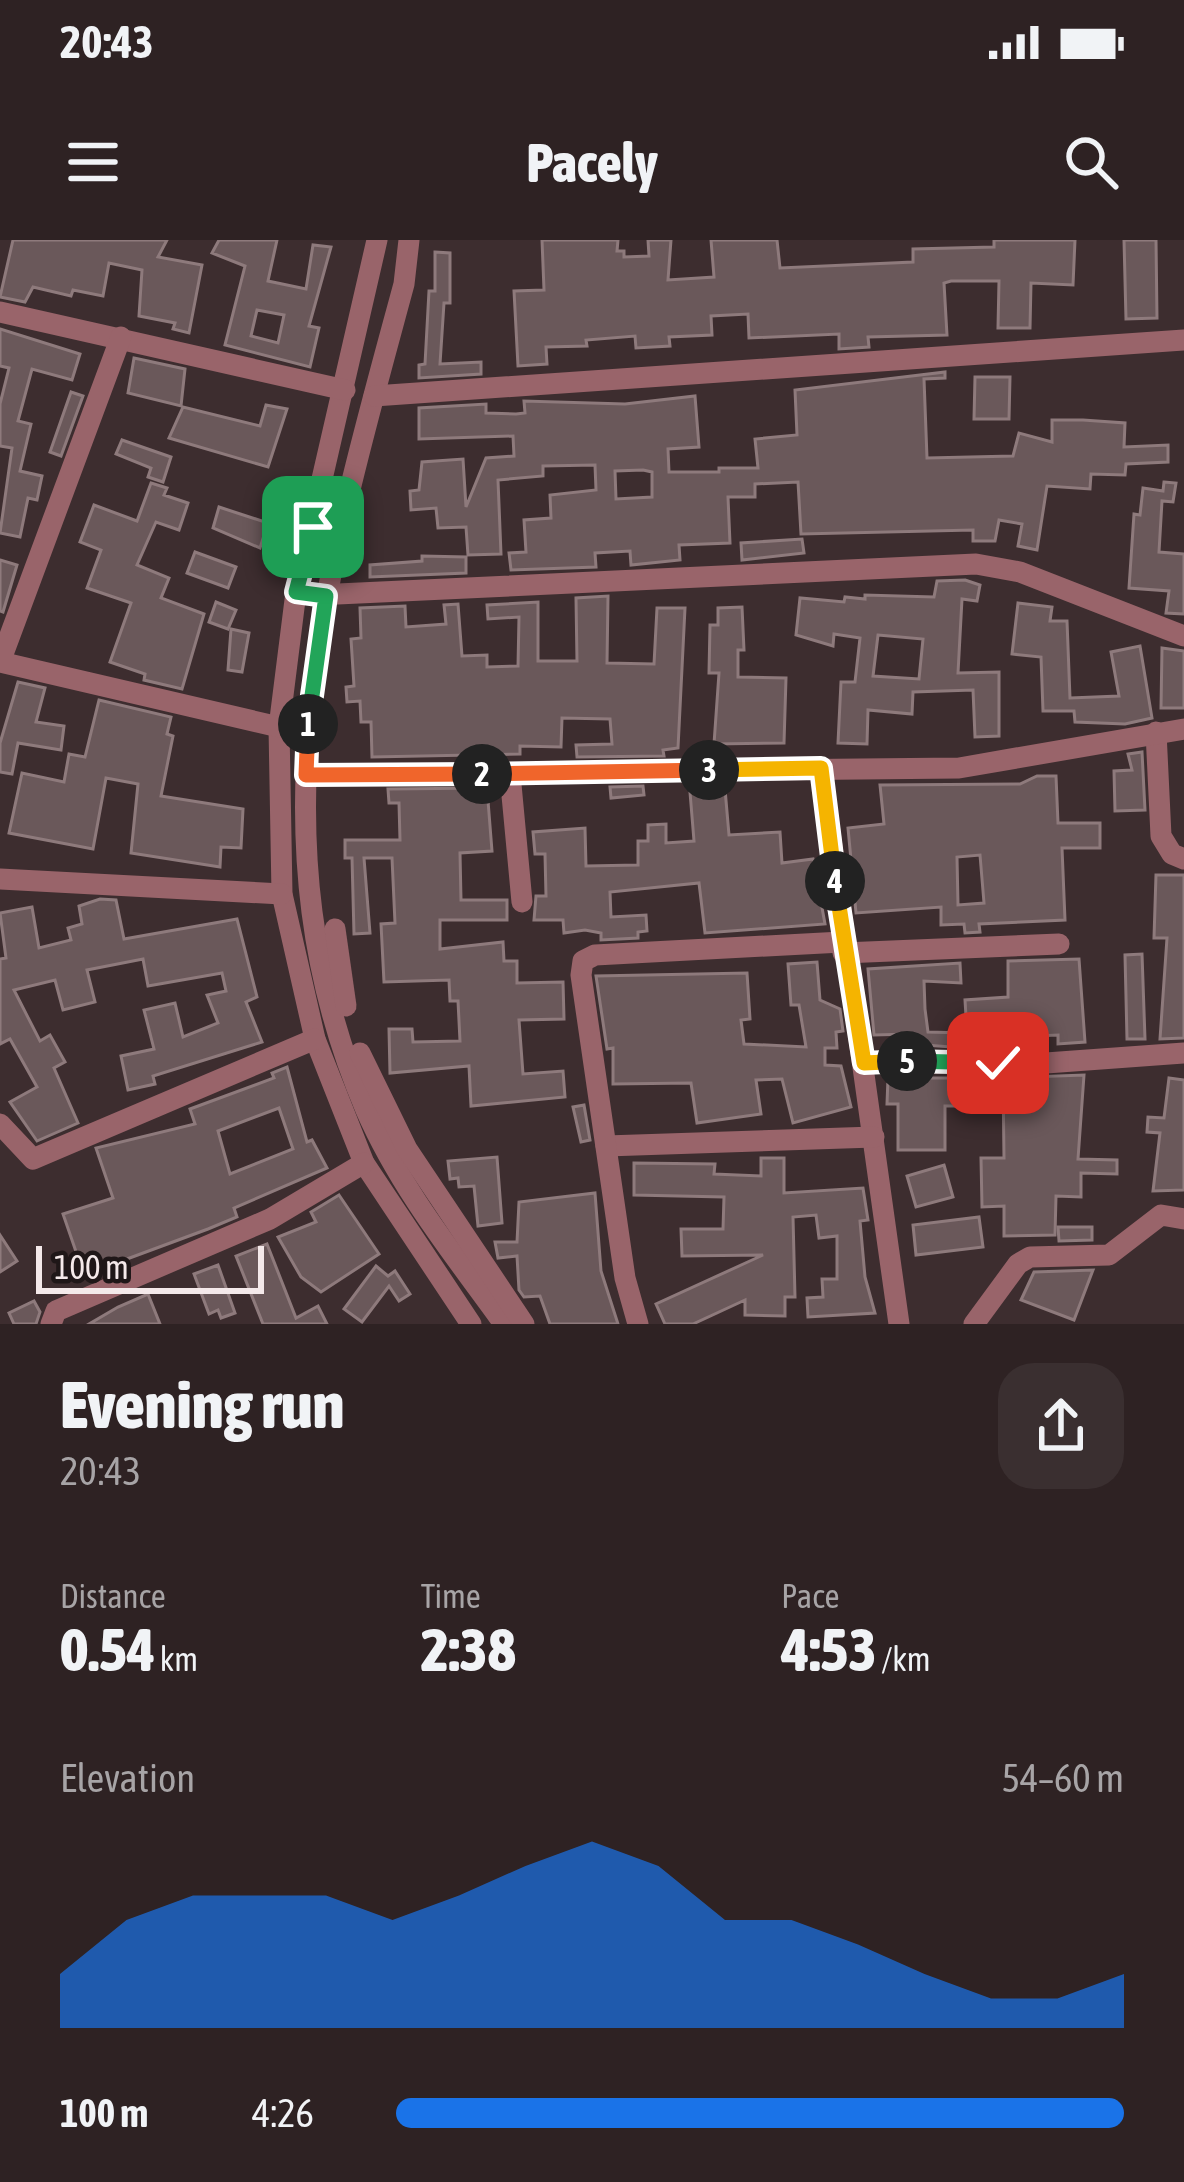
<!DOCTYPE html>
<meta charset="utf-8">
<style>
:root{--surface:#2e2223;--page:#3a2f30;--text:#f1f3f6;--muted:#a7a4a6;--accent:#1a73e8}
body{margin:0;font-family:"Asap Condensed",sans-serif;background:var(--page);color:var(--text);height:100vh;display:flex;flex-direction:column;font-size:45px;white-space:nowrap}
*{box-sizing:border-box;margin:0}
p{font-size:39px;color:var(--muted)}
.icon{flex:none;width:66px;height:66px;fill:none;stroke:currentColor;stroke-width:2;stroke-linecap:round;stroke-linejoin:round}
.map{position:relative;height:1084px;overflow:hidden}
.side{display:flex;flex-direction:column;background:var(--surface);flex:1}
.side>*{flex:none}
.scale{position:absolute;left:36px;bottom:30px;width:228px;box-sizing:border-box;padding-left:12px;border:6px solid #f4e9ea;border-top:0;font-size:33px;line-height:42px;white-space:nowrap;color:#f4e9ea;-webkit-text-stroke:9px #1f1718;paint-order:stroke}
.pin{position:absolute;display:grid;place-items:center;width:102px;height:102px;color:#fff;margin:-51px;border-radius:24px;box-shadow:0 6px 18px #0006}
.km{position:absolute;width:60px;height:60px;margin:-30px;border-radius:50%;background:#222;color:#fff;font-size:33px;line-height:60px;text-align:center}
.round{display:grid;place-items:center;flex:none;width:126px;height:126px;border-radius:36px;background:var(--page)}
.headline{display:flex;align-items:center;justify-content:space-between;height:204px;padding:0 60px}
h1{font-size:66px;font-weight:800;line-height:90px}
.metrics{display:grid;grid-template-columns:repeat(3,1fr);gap:18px;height:204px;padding:12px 60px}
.metrics div{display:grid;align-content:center}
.metrics b{font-size:60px;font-weight:800}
.metrics small{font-size:33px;font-weight:400}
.metrics p{font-size:33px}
.chart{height:336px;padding:24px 60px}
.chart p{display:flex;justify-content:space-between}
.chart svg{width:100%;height:216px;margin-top:12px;fill:var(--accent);opacity:.7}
ul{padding:0 60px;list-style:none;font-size:39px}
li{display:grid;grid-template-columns:192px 144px 1fr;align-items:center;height:90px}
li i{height:30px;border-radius:15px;background:var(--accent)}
.status{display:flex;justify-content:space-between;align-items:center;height:84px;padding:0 60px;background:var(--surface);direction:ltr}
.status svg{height:33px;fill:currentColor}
header{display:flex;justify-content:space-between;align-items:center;height:156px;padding:0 60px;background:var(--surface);font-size:54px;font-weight:800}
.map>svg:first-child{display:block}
</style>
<div class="status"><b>20:43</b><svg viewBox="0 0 49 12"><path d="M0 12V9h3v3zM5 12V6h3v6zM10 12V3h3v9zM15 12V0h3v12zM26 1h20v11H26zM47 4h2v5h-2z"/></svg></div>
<header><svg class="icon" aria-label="menu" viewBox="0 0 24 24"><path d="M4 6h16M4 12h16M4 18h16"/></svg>Pacely<svg class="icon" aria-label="search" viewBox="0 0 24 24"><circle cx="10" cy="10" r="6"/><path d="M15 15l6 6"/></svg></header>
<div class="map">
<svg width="1184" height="1084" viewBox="0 0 1184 1084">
<rect width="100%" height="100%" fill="#3d2d2f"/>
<g fill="#6a585a" stroke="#8e7a7c" stroke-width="3" fill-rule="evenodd">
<polygon points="13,0 167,0 158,17 202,25 189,93 173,89 175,83 139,76 142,30 109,23 103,56 73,50 71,56 33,47 25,62 0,57"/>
<path d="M219,0h58l-9,41 38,8 7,-44 18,2 -22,79 10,2 -9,39 -85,-22 20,-79 -33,-13zM257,70l27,5 -6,28 -27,-7z"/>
<polygon points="542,0 618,0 617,11 624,11 624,17 649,16 648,0 671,0 668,40 714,37 711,0 777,0 780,28 913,22 913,9 994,7 994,0 1075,0 1073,45 1031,43 1030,88 998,88 999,41 951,41 944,43 947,95 868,97 869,107 839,109 839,94 749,98 748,74 711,76 712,95 669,97 670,106 636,108 635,96 586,100 587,106 546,107 547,124 518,126 514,51 544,50"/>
<polygon points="1124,0 1156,0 1157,78 1126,79"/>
<polygon points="435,12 450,13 450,63 444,63 440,124 481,122 481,134 419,138 419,125 425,124 429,51 435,51"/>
<polygon points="0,89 80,114 72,140 32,129 18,181 31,184 20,231 42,236 37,260 28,258 20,297 0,293 12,208 0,206 0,164 9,128 0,126"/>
<polygon points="134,118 185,129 181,166 128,153"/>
<path d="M945,132v6l-21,1 3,79 86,-2 6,-23 33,9v-22h31l42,3 -1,24 44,-2v17l-42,2 -1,11 -34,-1 -1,15 -43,-3 -10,64 -19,-4 4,-22 -23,-4 -4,21h-22v-11l-172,4 -3,-52 -43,2v13h-27l2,46 -51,2 1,15 -49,5 -1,-14 -35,2 1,14 -85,3 -2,-17 17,-1 -2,-32 27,-2 -1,-23 46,-5 -1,-25 -52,1v10l-45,4 3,74 -33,1 -2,-28 -28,1 -2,-20 -25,2 -1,-19 9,-1 3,-28 41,-3 3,48 20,-49 28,-2 -1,-20 -94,3v-31l67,-4v9l30,1 9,-1 -1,-12 101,3 70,-8 4,51 -31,2 1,23h50v-4h39l-3,-29 42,-4 -2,-45zM643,230l9,2v25l-36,2 -1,-28z"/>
<polygon points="975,137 1010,137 1009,179 974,179"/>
<polygon points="71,152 83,156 61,216 50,212"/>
<polygon points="266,165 287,169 268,227 169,198 183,167 260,186"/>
<polygon points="122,200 171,217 163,242 148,237 151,228 116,214"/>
<polygon points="1164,242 1176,243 1173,262 1162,261 1159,312 1184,314 1184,374 1166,373 1169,351 1129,348 1134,274 1140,275 1143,248 1163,251"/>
<polygon points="151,243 167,248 164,255 188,263 179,290 156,282 137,325 169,338 161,358 204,374 182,449 144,440 145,434 110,422 131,363 87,348 101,310 80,302 94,265 137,281"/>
<polygon points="219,267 268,283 260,308 213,288"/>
<polygon points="802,299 804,313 742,320 741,303"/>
<polygon points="195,312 236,327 228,348 187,333"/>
<polygon points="422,316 466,317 466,333 370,337 370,325 422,321"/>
<polygon points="0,320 17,325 3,372 0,371"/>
<path d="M965,340l15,5 -3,16 -15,-2 -4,74 41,-1v64l-24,1 -2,-47 -60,2 -1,22 -44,-4 -1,34 -29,-1 3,-61h14l5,-44 -26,-4 -1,12 -37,-11 4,-37 44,4 1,-5 20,2v-4l69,2 3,-16zM878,395l45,4 -4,40 -46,-3z"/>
<polygon points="608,356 607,423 654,424 657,368 685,368 678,508 663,510 664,516 577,517 576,505 612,504 610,479 562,478 561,507 520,506 520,514 372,517 371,482 361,482 360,461 347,462 346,447 354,446 351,399 361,398 360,368 405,366 406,387 446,384 444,365 458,364 462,416 487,415 487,427 518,426 519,377 488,379 487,365 538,362 538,421 577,421 576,358"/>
<polygon points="216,362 236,370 228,389 209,382"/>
<polygon points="1018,363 1052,367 1050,381 1067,381 1070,458 1119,456 1111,412 1140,406 1152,478 1125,484 1075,482 1074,471 1043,471 1041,417 1012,414"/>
<polygon points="742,367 744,410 738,410 738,437 786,438 784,503 714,504 719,433 709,433 710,385 718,385 718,368"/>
<polygon points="231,389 249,393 242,432 228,430"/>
<polygon points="1162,408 1184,411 1184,468 1161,468"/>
<polygon points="18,442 45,448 36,482 64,486 61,510 18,503 12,534 0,532 0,503"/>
<polygon points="99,460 171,477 167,494 173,496 161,556 243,569 241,608 221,607 220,627 131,613 138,544 106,538 93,609 9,593 22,533 64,542 69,514 85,517"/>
<polygon points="1142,512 1145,570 1115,571 1114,531 1132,530 1128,514"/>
<path d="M1037,536h19l2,47h42v25h-38l3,72 -86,4 1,8 -15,1 -1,-9 -23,1v-18l-85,6 -8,-85 36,-4 -4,-39 140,-1zM980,615l4,48 -26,2 -1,-48z"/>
<polygon points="643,546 644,555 611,558 610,547"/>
<polygon points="487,548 492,611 460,613 461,660 507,660 507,680 440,680 440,709 503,702 504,721 517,721 517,743 563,742 564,779 519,780 523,834 563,831 565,857 471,866 469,826 390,833 389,789 412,789 413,802 460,801 458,761 450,761 449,740 384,742 381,684 395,683 392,618 364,618 370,693 354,694 352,618 345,618 345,600 400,600 399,563 389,563 388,549"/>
<polygon points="725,549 729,595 780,592 782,623 813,619 825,684 705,693 699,643 610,652 611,677 646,675 647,691 638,692 638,698 601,700 601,693 585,690 564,693 563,680 534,680 536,656 546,656 545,614 535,614 533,592 585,588 586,626 638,625 638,601 648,601 648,585 666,584 666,603 694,601 690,552"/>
<polygon points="1156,635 1184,635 1184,798 1160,799 1167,698 1154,698"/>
<polygon points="100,659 116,660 124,699 237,679 257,757 246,762 262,802 153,836 155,844 128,850 121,816 154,809 144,770 175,763 183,797 218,783 207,755 226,751 222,733 148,746 143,719 87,730 95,762 63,770 55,740 14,750 40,801 50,795 65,822 54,828 78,883 37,901 10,862 37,847 10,799 0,804 0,719 6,718 0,673 32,667 39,708 71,700 68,688 82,684 79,666"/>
<polygon points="1142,714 1145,799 1127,799 1125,715"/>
<polygon points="1079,719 1085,802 1058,804 1058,795 1009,797 1009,790 967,793 965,760 1008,757 1008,721"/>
<polygon points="817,722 820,760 840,769 843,791 836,792 837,808 825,808 825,825 841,826 851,867 793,883 782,839 756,840 761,874 697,883 691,843 613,844 613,808 607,809 596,736 747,733 750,779 741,780 744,804 806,807 799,765 791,765 788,724"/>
<polygon points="960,723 961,743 924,741 925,769 928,792 964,793 964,808 912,804 911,794 874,795 868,729"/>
<path d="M287,827l20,75 5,-2 15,28 -93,40 3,9 -29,12 -81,30 -45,10 -19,-55 50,-16 -17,-50 99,-24 -5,-15 84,-31 -2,-5zM279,868l14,41 -63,25 -12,-43z"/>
<polygon points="1084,835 1078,919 1117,920 1117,934 1081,933 1081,957 1056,956 1055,995 1004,996 1004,966 982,967 981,918 1004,918 1003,838"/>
<polygon points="888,838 956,838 955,866 945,866 945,910 898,910 898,864 887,864"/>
<polygon points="1169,838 1184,840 1184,950 1153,951 1160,893 1147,892 1148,877 1164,878"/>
<polygon points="584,865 590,900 581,902 573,867"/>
<polygon points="497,917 502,983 478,986 474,946 459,947 458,938 450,939 448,921"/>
<polygon points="761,918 784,918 784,953 863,948 868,980 860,981 865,1037 875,1073 808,1077 807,1058 823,1057 822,1039 837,1039 837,996 819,998 816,975 793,977 795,1057 785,1057 785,1076 745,1075 745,1060 693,1084 665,1084 656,1064 763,1015 682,1016 681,989 723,989 724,957 634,955 634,923 715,924 714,934 761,936"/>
<polygon points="944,925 953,957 916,967 907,936"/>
<polygon points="595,953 601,1031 618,1084 550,1084 540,1056 524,1057 519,1050 517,1016 498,1018 495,1002 517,1002 519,962"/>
<polygon points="339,955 379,1014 321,1052 301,1037 278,997 316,982 311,972"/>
<polygon points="979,977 983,1007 916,1015 913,985"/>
<polygon points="1058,987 1092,987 1092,1000 1059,1001"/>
<polygon points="0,995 17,1021 0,1032"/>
<polygon points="267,1004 296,1078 318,1066 327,1084 263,1084 236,1016"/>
<polygon points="218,1025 235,1073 221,1078 218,1070 209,1074 194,1034"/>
<polygon points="376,1026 388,1036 395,1031 410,1054 399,1061 389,1046 362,1082 344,1069"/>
<polygon points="1093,1030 1074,1080 1021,1060 1034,1032"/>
<polygon points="148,1054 160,1084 89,1084 118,1067"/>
<polygon points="34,1061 40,1072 36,1084 14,1084 9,1073"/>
</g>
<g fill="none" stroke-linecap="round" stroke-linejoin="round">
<g stroke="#99646a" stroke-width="21">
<polyline points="377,0 296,352 279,487 282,654 315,799 364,923 471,1084"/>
<path d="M409,0l-5,44c-75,278 -158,546 -38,826 34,78 89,146 138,214"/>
<polyline points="0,72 345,150"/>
<polyline points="121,97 0,422 279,487"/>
<polyline points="374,156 1184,100"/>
<polyline points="316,355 976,324 1020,332 1184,396"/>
<polyline points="1156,492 1161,596 1172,614 1184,619"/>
<polyline points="821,528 899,1084"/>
<polyline points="510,534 522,662"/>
<polyline points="306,535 959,528 1184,489"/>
<polyline points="0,639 282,654"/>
<polyline points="335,689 346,766"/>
<polyline points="843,713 1059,704"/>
<polyline points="360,813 407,909 524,1084"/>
<polyline points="864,823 1046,823 1184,813"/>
<polyline points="0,884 33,919 315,799"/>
<polyline points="606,906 874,897"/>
<polyline points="51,1084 56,1071 270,979 364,923"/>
<polyline points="638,1084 625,1038 581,735 583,721 595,715 842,702"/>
<polyline points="974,1084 1018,1024 1030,1017 1109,1015 1161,975 1184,979"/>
</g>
</g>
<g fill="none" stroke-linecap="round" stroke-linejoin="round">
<defs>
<polyline id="split-1" points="308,484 326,356 296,352 313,287"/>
<polyline id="split-2" points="308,484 306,535 482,534"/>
<polyline id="split-3" points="482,534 709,530"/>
<polyline id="split-4" points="709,530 821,528 835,641"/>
<polyline id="split-5" points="835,641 864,823 907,821"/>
<polyline id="split-6" points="907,821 998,823"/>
</defs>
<use href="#split-1" stroke="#fff" stroke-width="24"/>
<use href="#split-2" stroke="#fff" stroke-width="24"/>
<use href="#split-3" stroke="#fff" stroke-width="24"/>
<use href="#split-4" stroke="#fff" stroke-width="24"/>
<use href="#split-5" stroke="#fff" stroke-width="24"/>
<use href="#split-6" stroke="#fff" stroke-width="24"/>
<use href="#split-1" stroke="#22a559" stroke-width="15"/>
<use href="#split-2" stroke="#f0652b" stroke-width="15"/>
<use href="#split-3" stroke="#f0652b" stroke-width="15"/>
<use href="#split-4" stroke="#f5b400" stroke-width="15"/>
<use href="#split-5" stroke="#f5b400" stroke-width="15"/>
<use href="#split-6" stroke="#22a559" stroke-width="15"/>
</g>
</svg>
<div class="scale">100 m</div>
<div class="pin" style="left:313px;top:287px;background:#1e9e55"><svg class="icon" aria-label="arrive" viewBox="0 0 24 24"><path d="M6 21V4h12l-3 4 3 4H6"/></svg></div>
<div class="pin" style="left:998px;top:823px;background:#d93025"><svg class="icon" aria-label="check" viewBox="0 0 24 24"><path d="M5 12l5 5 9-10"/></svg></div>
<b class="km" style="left:308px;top:484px">1</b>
<b class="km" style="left:482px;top:534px">2</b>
<b class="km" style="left:709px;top:530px">3</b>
<b class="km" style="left:835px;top:641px">4</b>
<b class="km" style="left:907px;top:821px">5</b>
</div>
<section class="side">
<div class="headline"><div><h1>Evening run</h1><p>20:43</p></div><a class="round"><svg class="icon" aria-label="share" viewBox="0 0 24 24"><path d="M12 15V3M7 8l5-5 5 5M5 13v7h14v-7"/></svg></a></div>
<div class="metrics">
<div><p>Distance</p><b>0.54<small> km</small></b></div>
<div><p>Time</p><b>2:38</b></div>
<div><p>Pace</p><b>4:53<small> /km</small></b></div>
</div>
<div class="chart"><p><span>Elevation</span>54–60 m</p>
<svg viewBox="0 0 160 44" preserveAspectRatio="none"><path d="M0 44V33L10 22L20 17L30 17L40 17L50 22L60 17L70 11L80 6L90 11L100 22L110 22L120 27L130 33L140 38L150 38L160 33V44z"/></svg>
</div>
<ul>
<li><b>100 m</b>4:26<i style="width:100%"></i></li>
</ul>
</section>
